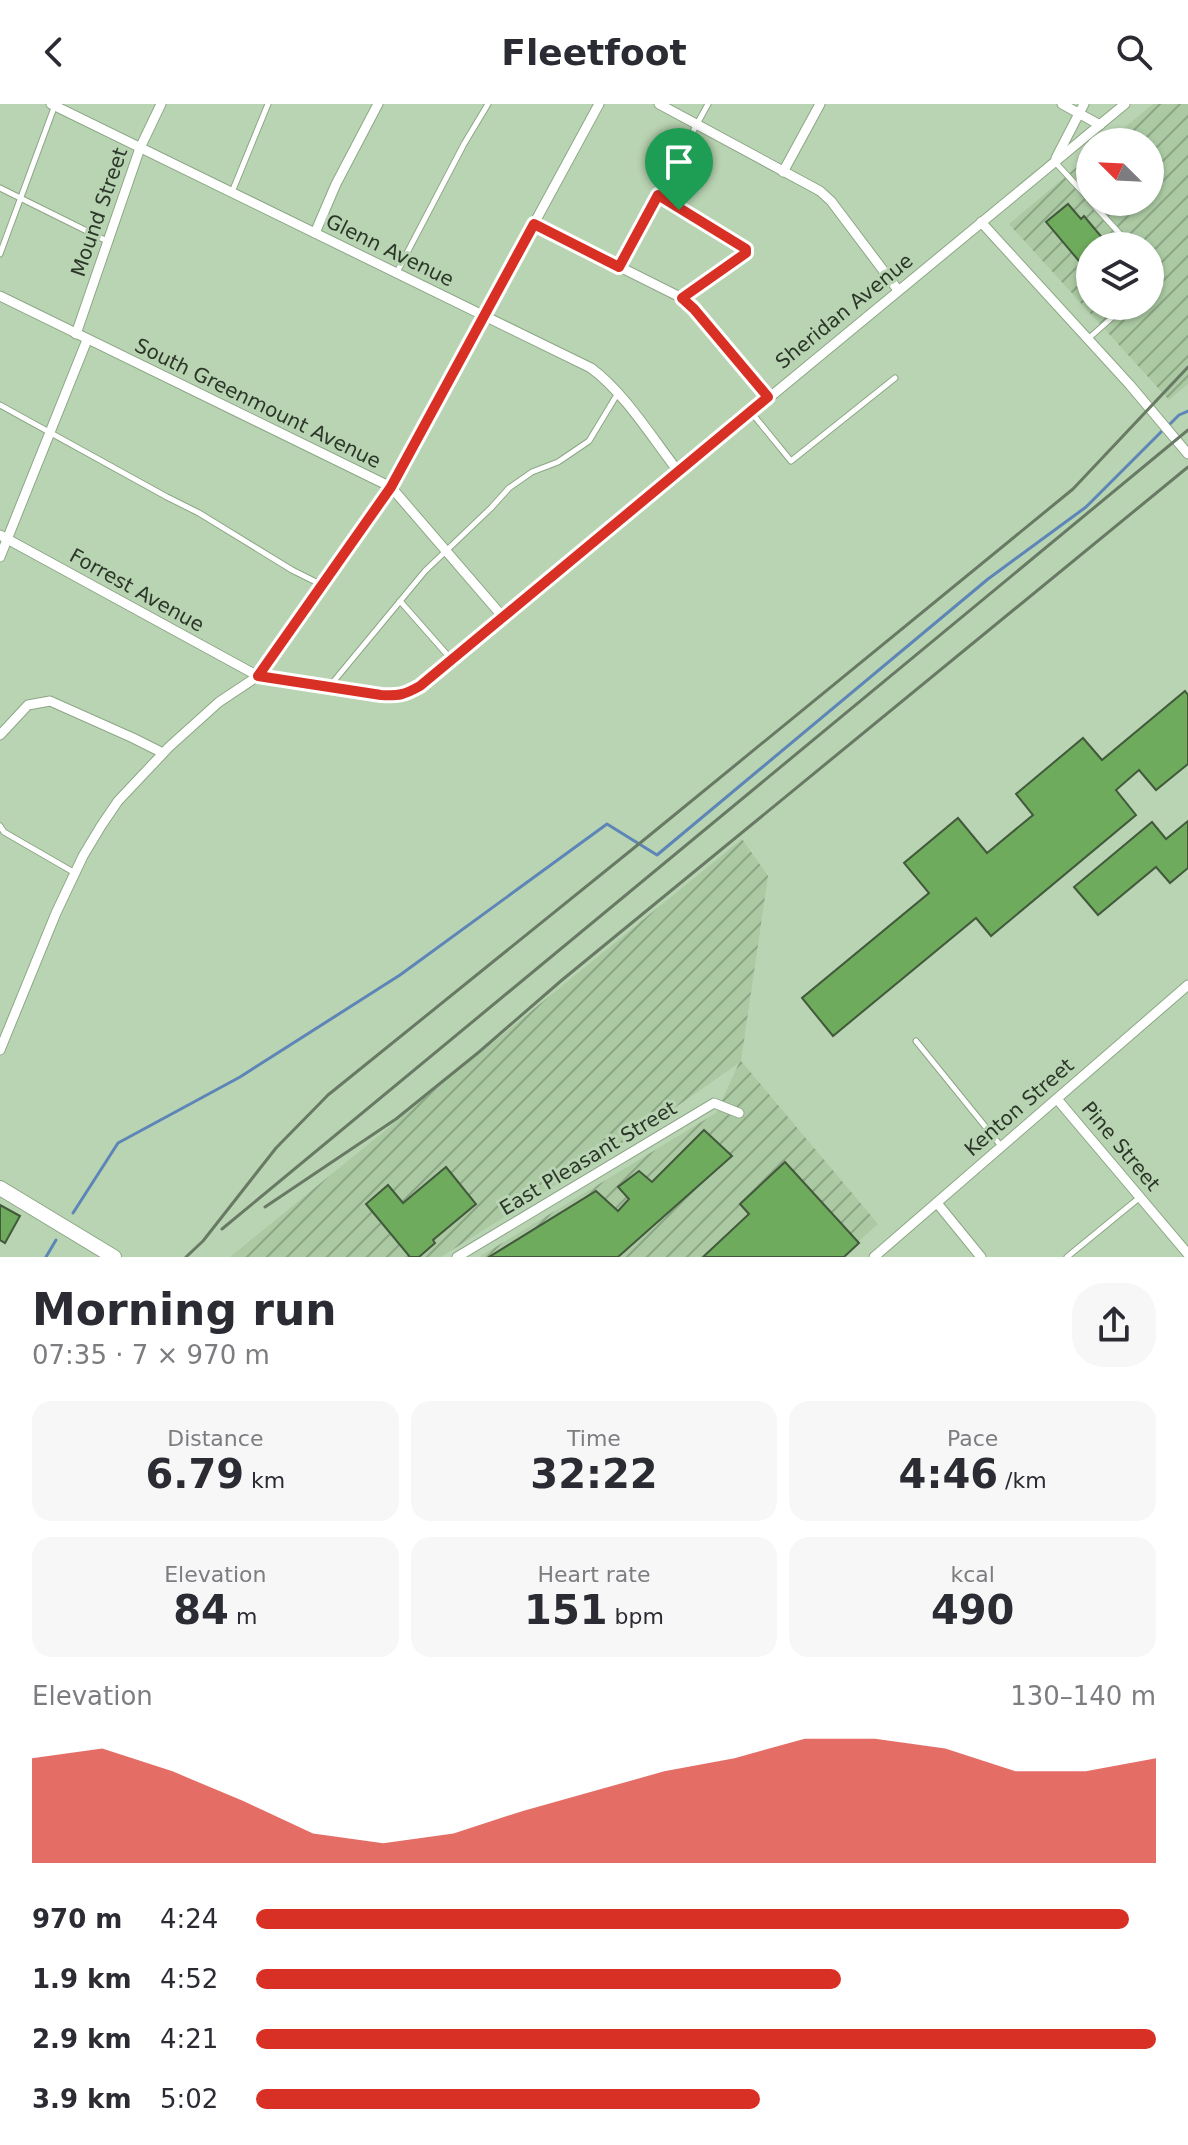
<!DOCTYPE html>
<meta charset="utf-8">
<style>
:root{--surface:#fff;--page:#f7f7f7;--text:#2b2b33;--muted:#7c7c81;--accent:#d93025}
body{margin:0;font-family:"DejaVu Sans",sans-serif;background:var(--page);color:var(--text);height:100vh;display:flex;flex-direction:column;font-size:30px;white-space:nowrap}
*{box-sizing:border-box;margin:0}
p{font-size:26px;color:var(--muted)}
.icon{flex:none;width:44px;height:44px;fill:none;stroke:currentColor;stroke-width:2;stroke-linecap:round;stroke-linejoin:round}
.map{position:relative;height:1153px;overflow:hidden}
.side{display:flex;flex-direction:column;background:var(--surface);flex:1}
.side>*{flex:none}
.needle{width:52px;rotate:294deg}
.controls{position:absolute;left:1076px;top:24px;display:grid;gap:16px}
.controls a{display:grid;place-items:center;width:88px;height:88px;border-radius:50%;background:var(--surface);box-shadow:0 2px 6px #0004;font-size:40px}
.pin{position:absolute;display:grid;place-items:center;width:68px;height:68px;color:#fff;margin:-82px -34px;border-radius:50% 50% 50% 0;rotate:-45deg;box-shadow:0 0 8px #0007}
.pin .icon{rotate:45deg}
.round{display:grid;place-items:center;flex:none;width:84px;height:84px;border-radius:32px;background:var(--page)}
.overview{display:flex;align-items:center;justify-content:space-between;height:136px;padding:0 32px}
h1{font-size:44px;font-weight:800;line-height:60px}
.metrics{display:grid;grid-template-columns:repeat(3,1fr);gap:12px;height:136px;padding:8px 32px}
.metrics div{display:grid;align-content:center;border-radius:20px;background:var(--page);text-align:center}
.metrics b{font-size:40px;font-weight:800}
.metrics small{font-size:22px;font-weight:400}
.metrics p{font-size:22px}
.chart{height:224px;padding:16px 32px}
.chart p{display:flex;justify-content:space-between}
.chart svg{width:100%;height:144px;margin-top:8px;fill:var(--accent);opacity:.7}
ul{padding:0 32px;list-style:none;font-size:26px}
li{display:grid;grid-template-columns:128px 96px 1fr;align-items:center;height:60px}
li i{height:20px;border-radius:10px;background:var(--accent)}
header{display:flex;justify-content:space-between;align-items:center;height:104px;padding:0 32px;background:var(--surface);font-size:36px;font-weight:800}
.map>svg:first-child{display:block}
</style>
<header><svg class="icon" aria-label="back" viewBox="0 0 24 24"><path d="M15 5l-7 7 7 7"/></svg>Fleetfoot<svg class="icon" aria-label="search" viewBox="0 0 24 24"><circle cx="10" cy="10" r="6"/><path d="M15 15l6 6"/></svg></header>
<div class="map">
<svg width="1188" height="1153" viewBox="0 0 1188 1153">
<defs>
<pattern id="industrial-furrows" width="10" height="10" patternUnits="userSpaceOnUse" patternTransform="scale(2)"><rect width="10" height="10" fill="#abcaa3"/><path d="M-1 1l2-2M0 10L10 0M9 11l2-2" fill="none" stroke="#8ba585"/></pattern>
</defs>
<rect width="100%" height="100%" fill="#b9d4b2"/>
<g fill="url(#industrial-furrows)" fill-rule="evenodd">
<path d="M1153,0h35v280l-19,16 -160,-176 81,-68v46h60v-60h-43zM1090,142h60v60h-60z"/>
<polygon points="742,735 768,772 741,957 878,1120 841,1153 479,1153 716,1009 739,959 650,1021 441,1153 230,1153"/>
</g>
<g fill="none" stroke-linecap="round" stroke-linejoin="round">
<g stroke="#5e85b8" stroke-width="3">
<polyline points="1169,321 1179,311 1188,307"/>
<polyline points="73,1109 118,1039 240,973 400,871 607,720 657,751 988,475 1086,403 1163,326"/>
<polyline points="46,1153 56,1136"/>
</g>
</g>
<g fill="#6eab5c" stroke="#42593c" stroke-width="2">
<polygon points="1068,100 1081,115 1084,112 1104,136 1111,130 1121,142 1090,142 1090,170 1046,118"/>
<polygon points="1185,587 1188,591 1188,660 1156,686 1139,666 1116,686 1136,711 991,832 976,814 833,932 802,894 929,789 904,759 958,714 987,749 1033,711 1016,690 1083,634 1102,656"/>
<polygon points="1188,717 1188,764 1170,779 1156,763 1098,811 1074,783 1152,718 1166,735"/>
<polygon points="704,1026 732,1052 618,1153 489,1153 596,1087 618,1107 629,1095 618,1083 639,1067 652,1078"/>
<polygon points="785,1058 859,1139 844,1153 703,1153 749,1110 740,1100"/>
<polygon points="446,1063 476,1100 433,1136 435,1139 419,1153 410,1153 366,1100 388,1081 403,1099"/>
<polygon points="0,1101 20,1112 5,1139 0,1136"/>
</g>
<g fill="none" stroke-linecap="round" stroke-linejoin="round">
<defs>
<g id="lane">
<polyline points="1055,58 1090,96"/>
<polyline points="0,84 107,137"/>
<polyline points="232,88 268,0"/>
<polyline points="658,91 746,145 746,149 682,194"/>
<polyline points="1091,98 1131,142"/>
<polyline points="0,150 55,1"/>
<polyline points="619,162 708,0"/>
<polyline points="1150,162 1156,171 1150,180"/>
<polyline points="397,168 464,40 488,0"/>
<polyline points="1088,235 1125,202"/>
<polyline points="0,301 167,393 199,409 292,466 320,480"/>
<polyline points="751,308 791,357 895,274"/>
<polyline points="400,497 451,555"/>
<polyline points="329,583 425,467 491,404 509,384 532,368 558,358 589,337 618,289"/>
<polyline points="0,722 4,728 75,769"/>
<polyline points="916,937 1001,1042"/>
<polyline points="1067,1153 1139,1094"/>
</g>
<g id="street">
<path d="M51,0l540,264c33,24 62,71 87,103"/>
<polyline points="659,0 820,87 831,97 898,186"/>
<polyline points="1062,0 1100,21"/>
<polyline points="1056,54 1084,0"/>
<polyline points="783,68 820,0"/>
<polyline points="981,118 1130,281 1188,350"/>
<polyline points="534,120 682,194 694,205 768,293"/>
<polyline points="315,129 336,80 378,0"/>
<polyline points="0,192 391,383 503,513"/>
<polyline points="76,230 140,44 161,0"/>
<path d="M0,431l258,141 123,19c17,1 25,-1 39,-9l705,-582"/>
<polyline points="0,453 87,236"/>
<polyline points="0,631 28,601 50,597 133,634 163,649"/>
<polyline points="0,946 56,809 83,752 101,722 118,697 169,643 219,598 258,572 370,410 391,383 599,0"/>
<polyline points="1057,995 1188,1150"/>
<polyline points="937,1099 981,1153"/>
<polyline points="457,1153 714,999 739,1009"/>
<polyline points="874,1153 1188,881"/>
</g>
<polyline id="secondary" points="0,1084 114,1153"/>
</defs>
<use href="#lane" stroke="#8da786" stroke-width="7"/>
<use href="#street" stroke="#8da786" stroke-width="11"/>
<use href="#secondary" stroke="#8da786" stroke-width="16"/>
<use href="#lane" stroke="#fff" stroke-width="5"/>
<use href="#street" stroke="#fff" stroke-width="9"/>
<use href="#secondary" stroke="#fff" stroke-width="14"/>
<g stroke="#687a64" stroke-width="3">
<polyline points="265,1103 396,1015 479,948 562,876 1188,363"/>
<polyline points="222,1125 1188,326"/>
<polyline points="186,1153 203,1137 276,1044 328,991 645,735 1073,385 1188,263"/>
</g>
</g>
<g fill="none" stroke-linecap="round" stroke-linejoin="round">
<defs>
<path id="route" d="M658,91l88,54v4l-64,45 12,11 74,88 -348,289c-16,9 -21,10 -39,9l-123,-19 133,-189 143,-263 85,43z"/>
</defs>
<use href="#route" stroke="#fff" stroke-width="16"/>
<use href="#route" stroke="#d93025" stroke-width="10"/>
</g>
<g text-anchor="middle" dominant-baseline="central" stroke-width="6" stroke-linejoin="round" paint-order="stroke">
<g font-size="20" fill="#2c372a" stroke="#b9d4b2">
<text transform="translate(99 108) rotate(-71)">Mound Street</text>
<text transform="translate(390 146) rotate(26)">Glenn Avenue</text>
<text transform="translate(844 207) rotate(-39)">Sheridan Avenue</text>
<text transform="translate(258 299) rotate(26)">South Greenmount Avenue</text>
<text transform="translate(137 486) rotate(29)">Forrest Avenue</text>
<text transform="translate(1019 1003) rotate(-41)">Kenton Street</text>
<text transform="translate(1121 1042) rotate(50)">Pine Street</text>
<text transform="translate(588 1054) rotate(-31)">East Pleasant Street</text>
</g>
</g>
</svg>
<div class="controls">
<a><svg class="needle" viewBox="-14 -14 28 28"><path d="M0-13l5 13h-10z" fill="#e53935"/><path d="M0 13l5-13h-10z" fill="#7c7c81"/></svg></a>
<a><svg class="icon" aria-label="layers" viewBox="0 0 24 24"><path d="M12 4l9 5-9 5-9-5zM3 14l9 5 9-5"/></svg></a>
</div>
<div class="pin" style="left:679px;top:106px;background:#1e9e55"><svg class="icon" aria-label="arrive" viewBox="0 0 24 24"><path d="M6 21V4h12l-3 4 3 4H6"/></svg></div>
</div>
<section class="side">
<div class="overview"><div><h1>Morning run</h1><p>07:35 · 7 × 970 m</p></div><a class="round"><svg class="icon" aria-label="share" viewBox="0 0 24 24"><path d="M12 15V3M7 8l5-5 5 5M5 13v7h14v-7"/></svg></a></div>
<div class="metrics">
<div><p>Distance</p><b>6.79<small> km</small></b></div>
<div><p>Time</p><b>32:22</b></div>
<div><p>Pace</p><b>4:46<small> /km</small></b></div>
</div>
<div class="metrics">
<div><p>Elevation</p><b>84<small> m</small></b></div>
<div><p>Heart rate</p><b>151<small> bpm</small></b></div>
<div><p>kcal</p><b>490</b></div>
</div>
<div class="chart"><p><span>Elevation</span>130–140 m</p>
<svg viewBox="0 0 160 44" preserveAspectRatio="none"><path d="M0 44V12L10 9L20 16L30 25L40 35L50 38L60 35L70 28L80 22L90 16L100 12L110 6L120 6L130 9L140 16L150 16L160 12V44z"/></svg>
</div>
<ul>
<li><b>970 m</b>4:24<i style="width:97%"></i></li>
<li><b>1.9 km</b>4:52<i style="width:65%"></i></li>
<li><b>2.9 km</b>4:21<i style="width:100%"></i></li>
<li><b>3.9 km</b>5:02<i style="width:56%"></i></li>
</ul>
</section>
